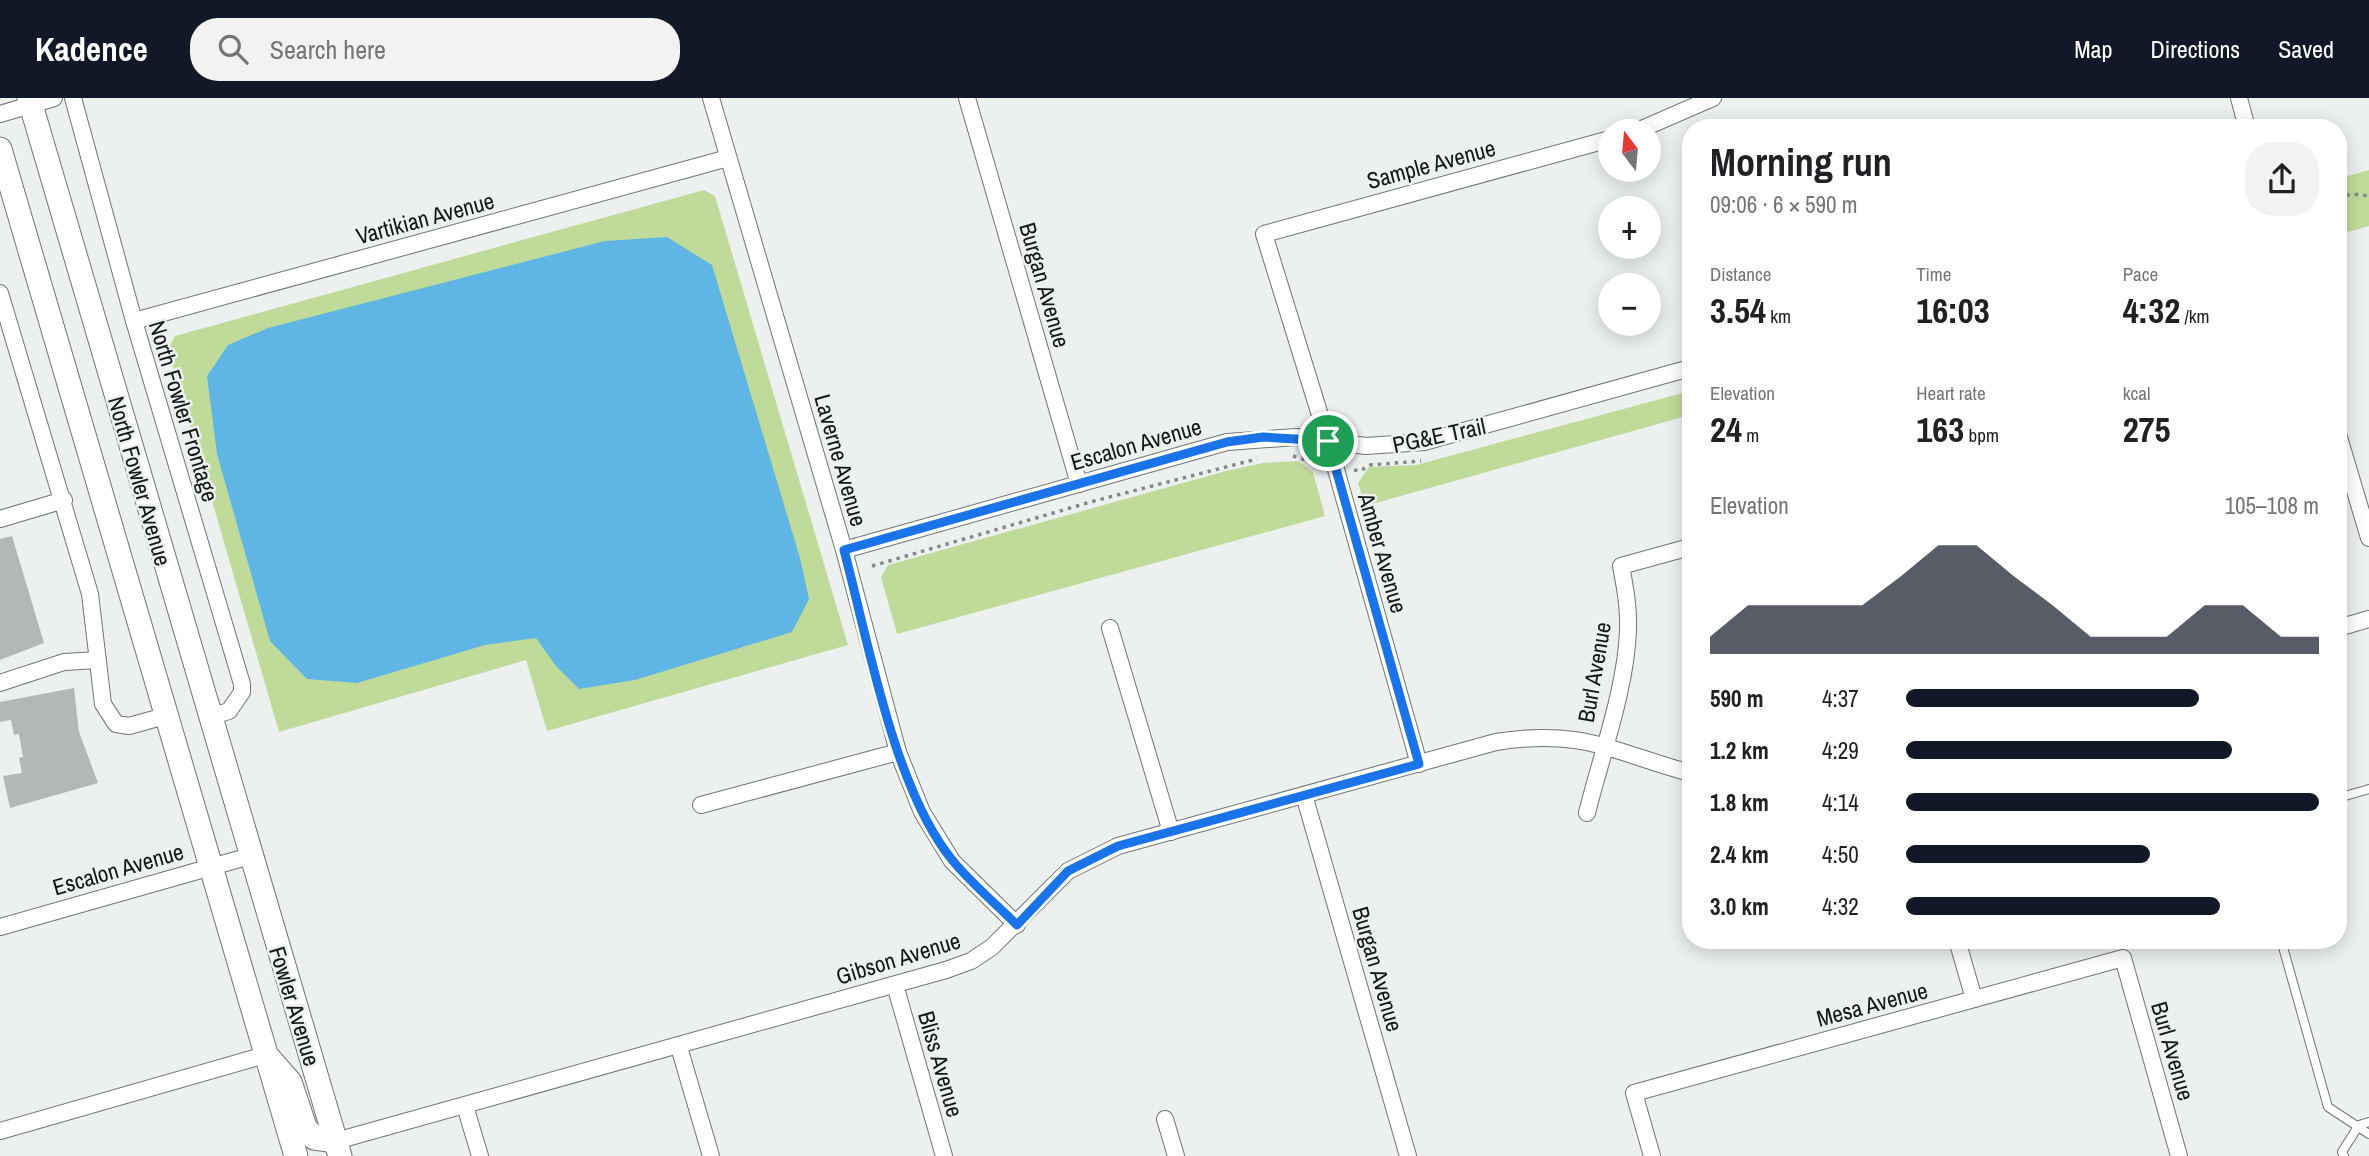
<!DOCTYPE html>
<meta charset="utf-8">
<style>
:root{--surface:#fff;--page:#f2f2f2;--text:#202124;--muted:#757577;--accent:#111827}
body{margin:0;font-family:"Archivo Narrow",sans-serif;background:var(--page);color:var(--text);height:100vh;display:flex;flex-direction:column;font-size:26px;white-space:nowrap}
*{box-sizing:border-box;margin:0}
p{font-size:23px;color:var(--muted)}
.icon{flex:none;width:38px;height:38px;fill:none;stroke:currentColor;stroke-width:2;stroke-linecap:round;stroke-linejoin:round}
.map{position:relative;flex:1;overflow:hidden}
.panel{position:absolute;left:1682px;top:21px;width:665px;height:830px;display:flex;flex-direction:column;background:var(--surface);border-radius:28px;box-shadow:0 4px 18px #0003}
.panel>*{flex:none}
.needle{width:46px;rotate:344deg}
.fabs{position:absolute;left:1598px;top:21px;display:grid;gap:14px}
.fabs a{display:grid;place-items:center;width:63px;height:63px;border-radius:50%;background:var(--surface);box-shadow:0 4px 18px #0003;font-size:35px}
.pin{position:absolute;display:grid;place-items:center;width:60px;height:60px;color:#fff;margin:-30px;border:4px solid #fff;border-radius:50%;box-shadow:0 2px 7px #0007}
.round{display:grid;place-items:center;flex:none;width:74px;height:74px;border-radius:28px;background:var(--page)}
.summary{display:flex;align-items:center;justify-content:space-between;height:119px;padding:0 28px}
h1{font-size:38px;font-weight:700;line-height:52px}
.figures{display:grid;grid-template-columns:repeat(3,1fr);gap:10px;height:119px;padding:7px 28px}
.figures div{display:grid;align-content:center}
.figures b{font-size:35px;font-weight:700}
.figures small{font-size:19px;font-weight:400}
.figures p{font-size:19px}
.chart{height:196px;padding:14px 28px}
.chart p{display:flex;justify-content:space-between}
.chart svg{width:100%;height:126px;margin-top:7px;fill:var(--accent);opacity:.7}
ul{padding:0 28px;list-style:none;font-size:23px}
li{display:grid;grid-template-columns:112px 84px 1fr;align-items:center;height:52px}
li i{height:18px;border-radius:9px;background:var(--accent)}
header{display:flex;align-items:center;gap:42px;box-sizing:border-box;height:98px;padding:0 35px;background:var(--accent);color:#fff}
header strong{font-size:33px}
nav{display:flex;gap:38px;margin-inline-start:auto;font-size:24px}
.search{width:490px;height:63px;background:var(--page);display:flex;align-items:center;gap:18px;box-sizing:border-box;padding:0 24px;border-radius:28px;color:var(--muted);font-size:26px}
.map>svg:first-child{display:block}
</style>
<header>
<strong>Kadence</strong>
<div class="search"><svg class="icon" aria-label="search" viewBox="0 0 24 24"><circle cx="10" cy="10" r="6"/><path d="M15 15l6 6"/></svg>Search here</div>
<nav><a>Map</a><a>Directions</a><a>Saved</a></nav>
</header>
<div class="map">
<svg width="2369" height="1058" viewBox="0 0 2369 1058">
<rect width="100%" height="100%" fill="#ecf1f0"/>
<g fill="#c0db99">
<polygon points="2369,72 2369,128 2338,137 2338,81"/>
<polygon points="704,92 715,98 848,547 547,633 526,562 279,634 168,251 175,238"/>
<polygon points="1690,293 1690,317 1365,408 1358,385 1369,369 1416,367"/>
<polygon points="1298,363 1313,374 1325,418 897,536 881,479 888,467 1226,373 1263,365"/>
</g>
<polygon fill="#5fb6e4" points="667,139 712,167 800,460 809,501 792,534 635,582 579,591 556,568 536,540 485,547 357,585 307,581 270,543 217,356 207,278 228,247 268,230 605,143"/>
<g fill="#b4b8b5">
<polygon points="12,438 44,545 0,562 0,441"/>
<polygon points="74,590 79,634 98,685 10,710 3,678 22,675 19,660 23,659 19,636 14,637 11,622 0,624 0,604"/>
</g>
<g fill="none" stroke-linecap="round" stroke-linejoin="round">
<defs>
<g id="service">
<polyline points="2338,700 2369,691"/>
<polyline points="2281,842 2328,1009 2369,1036"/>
<polyline points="2344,1058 2342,1054 2359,1027 2369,1024"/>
</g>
<g id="minor">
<polyline points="73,0 134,223 242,586 242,594 229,613 209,619"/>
<polyline points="711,0 844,452 898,654 922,714 952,763 1017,827"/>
<polyline points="967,0 1079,386"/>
<polyline points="2239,0 2247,30"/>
<polyline points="0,16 54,0"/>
<polyline points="1637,33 1713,0"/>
<polyline points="0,195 90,496 103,606 116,626 129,628 165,618"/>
<polyline points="134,223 728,60"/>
<polyline points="2338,336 2369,440"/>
<polyline points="0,421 64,402"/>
<polyline points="844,452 1227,344 1296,339 1366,348 1424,344 1690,270"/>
<polyline points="1110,530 1171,734"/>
<polyline points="2338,530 2369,521"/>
<polyline points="0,585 64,564 98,562"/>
<polyline points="1419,666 1328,343 1264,136 1610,41"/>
<polyline points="1304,697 1408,1058"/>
<polyline points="701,707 898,654"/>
<path d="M1587,715c14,-57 39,-124 41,-183 1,-22 -3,-43 -7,-64l69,-19"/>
<polyline points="0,829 250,758"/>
<polyline points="1957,842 1974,901"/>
<polyline points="895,887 944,1058"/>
<polyline points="679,949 711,1058"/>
<polyline points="465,1008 480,1058"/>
<polyline points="1165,1021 1176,1058"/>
<polyline points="0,1033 265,957"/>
<path d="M336,1043l610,-171 25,-9 21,-14 76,-76 50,-25 378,-104c86,-14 117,10 194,31"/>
<polyline points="1652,1058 1634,995 2123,860 2179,1058"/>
</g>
<g id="secondary">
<polyline points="29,0 340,1058"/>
<polyline points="0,51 296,1058"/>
<polyline points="270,961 290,984 305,1029 314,1040 336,1043"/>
</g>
</defs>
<use href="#service" stroke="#707574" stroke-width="10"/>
<use href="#minor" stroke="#707574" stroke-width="18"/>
<use href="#secondary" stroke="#707574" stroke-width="25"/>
<g stroke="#858988" stroke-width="3.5" stroke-dasharray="3.5 5" stroke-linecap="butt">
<polyline points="2338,99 2353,96 2369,98"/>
<polyline points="1293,358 1319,366"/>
<polyline points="1354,372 1360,373 1370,367 1421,363"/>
<polyline points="872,468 1094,403 1257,361"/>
</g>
<use href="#service" stroke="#fff" stroke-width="8"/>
<use href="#minor" stroke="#fff" stroke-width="16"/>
<use href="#secondary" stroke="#fff" stroke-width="23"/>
</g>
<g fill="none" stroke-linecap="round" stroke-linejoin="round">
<defs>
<path id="route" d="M1263,339l65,4 91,323 -301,82 -50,25 -51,54c-21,-21 -45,-41 -64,-64 -59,-71 -85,-221 -109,-311l383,-108z"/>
</defs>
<use href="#route" stroke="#fff" stroke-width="14"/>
<use href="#route" stroke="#1a73e8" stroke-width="9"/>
</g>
<g text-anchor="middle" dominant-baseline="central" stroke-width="5" stroke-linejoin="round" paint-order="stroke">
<g font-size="23" fill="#151716" stroke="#ecf1f0">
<text transform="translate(1431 66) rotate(-15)">Sample Avenue</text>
<text transform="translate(425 120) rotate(-15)">Vartikian Avenue</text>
<text transform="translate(1045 187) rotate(74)">Burgan Avenue</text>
<text transform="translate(184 313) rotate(73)">North Fowler Frontage</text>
<text transform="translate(1439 337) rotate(-12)">PG&amp;E Trail</text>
<text transform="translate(1136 346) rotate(-16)">Escalon Avenue</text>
<text transform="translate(841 362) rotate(74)">Laverne Avenue</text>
<text transform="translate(140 383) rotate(74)">North Fowler Avenue</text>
<text transform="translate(1383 455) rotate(74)">Amber Avenue</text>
<text transform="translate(1594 574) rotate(-80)">Burl Avenue</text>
<text transform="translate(118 771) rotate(-16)">Escalon Avenue</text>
<text transform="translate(898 860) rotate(-17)">Gibson Avenue</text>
<text transform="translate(1378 871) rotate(74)">Burgan Avenue</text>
<text transform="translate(1872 906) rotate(-15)">Mesa Avenue</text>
<text transform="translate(295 908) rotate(73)">Fowler Avenue</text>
<text transform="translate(2173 953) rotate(74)">Burl Avenue</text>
<text transform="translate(941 966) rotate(74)">Bliss Avenue</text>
</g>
</g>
</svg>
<div class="fabs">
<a><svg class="needle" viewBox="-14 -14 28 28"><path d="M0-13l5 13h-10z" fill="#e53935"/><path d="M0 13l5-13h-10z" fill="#757577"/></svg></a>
<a>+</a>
<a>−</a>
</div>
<div class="pin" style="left:1328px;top:343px;background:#1e9e55"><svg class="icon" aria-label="arrive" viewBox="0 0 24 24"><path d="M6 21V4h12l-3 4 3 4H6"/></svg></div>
<section class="panel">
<div class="summary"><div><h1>Morning run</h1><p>09:06 · 6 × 590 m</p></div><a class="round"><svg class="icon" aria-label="share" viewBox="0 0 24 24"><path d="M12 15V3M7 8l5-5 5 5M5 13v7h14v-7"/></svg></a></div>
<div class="figures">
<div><p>Distance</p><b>3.54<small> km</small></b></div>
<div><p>Time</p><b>16:03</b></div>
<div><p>Pace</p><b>4:32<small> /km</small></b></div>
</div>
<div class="figures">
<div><p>Elevation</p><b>24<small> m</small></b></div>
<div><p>Heart rate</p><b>163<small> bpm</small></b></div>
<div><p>kcal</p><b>275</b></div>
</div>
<div class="chart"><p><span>Elevation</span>105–108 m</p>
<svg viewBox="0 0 160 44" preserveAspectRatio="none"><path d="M0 44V38L10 27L20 27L30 27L40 27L50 17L60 6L70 6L80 17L90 27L100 38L110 38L120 38L130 27L140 27L150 38L160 38V44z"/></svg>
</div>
<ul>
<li><b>590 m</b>4:37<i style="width:71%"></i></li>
<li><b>1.2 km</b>4:29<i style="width:79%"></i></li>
<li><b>1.8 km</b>4:14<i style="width:100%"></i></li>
<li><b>2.4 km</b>4:50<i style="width:59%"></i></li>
<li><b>3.0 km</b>4:32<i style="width:76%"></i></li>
</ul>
</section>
</div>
